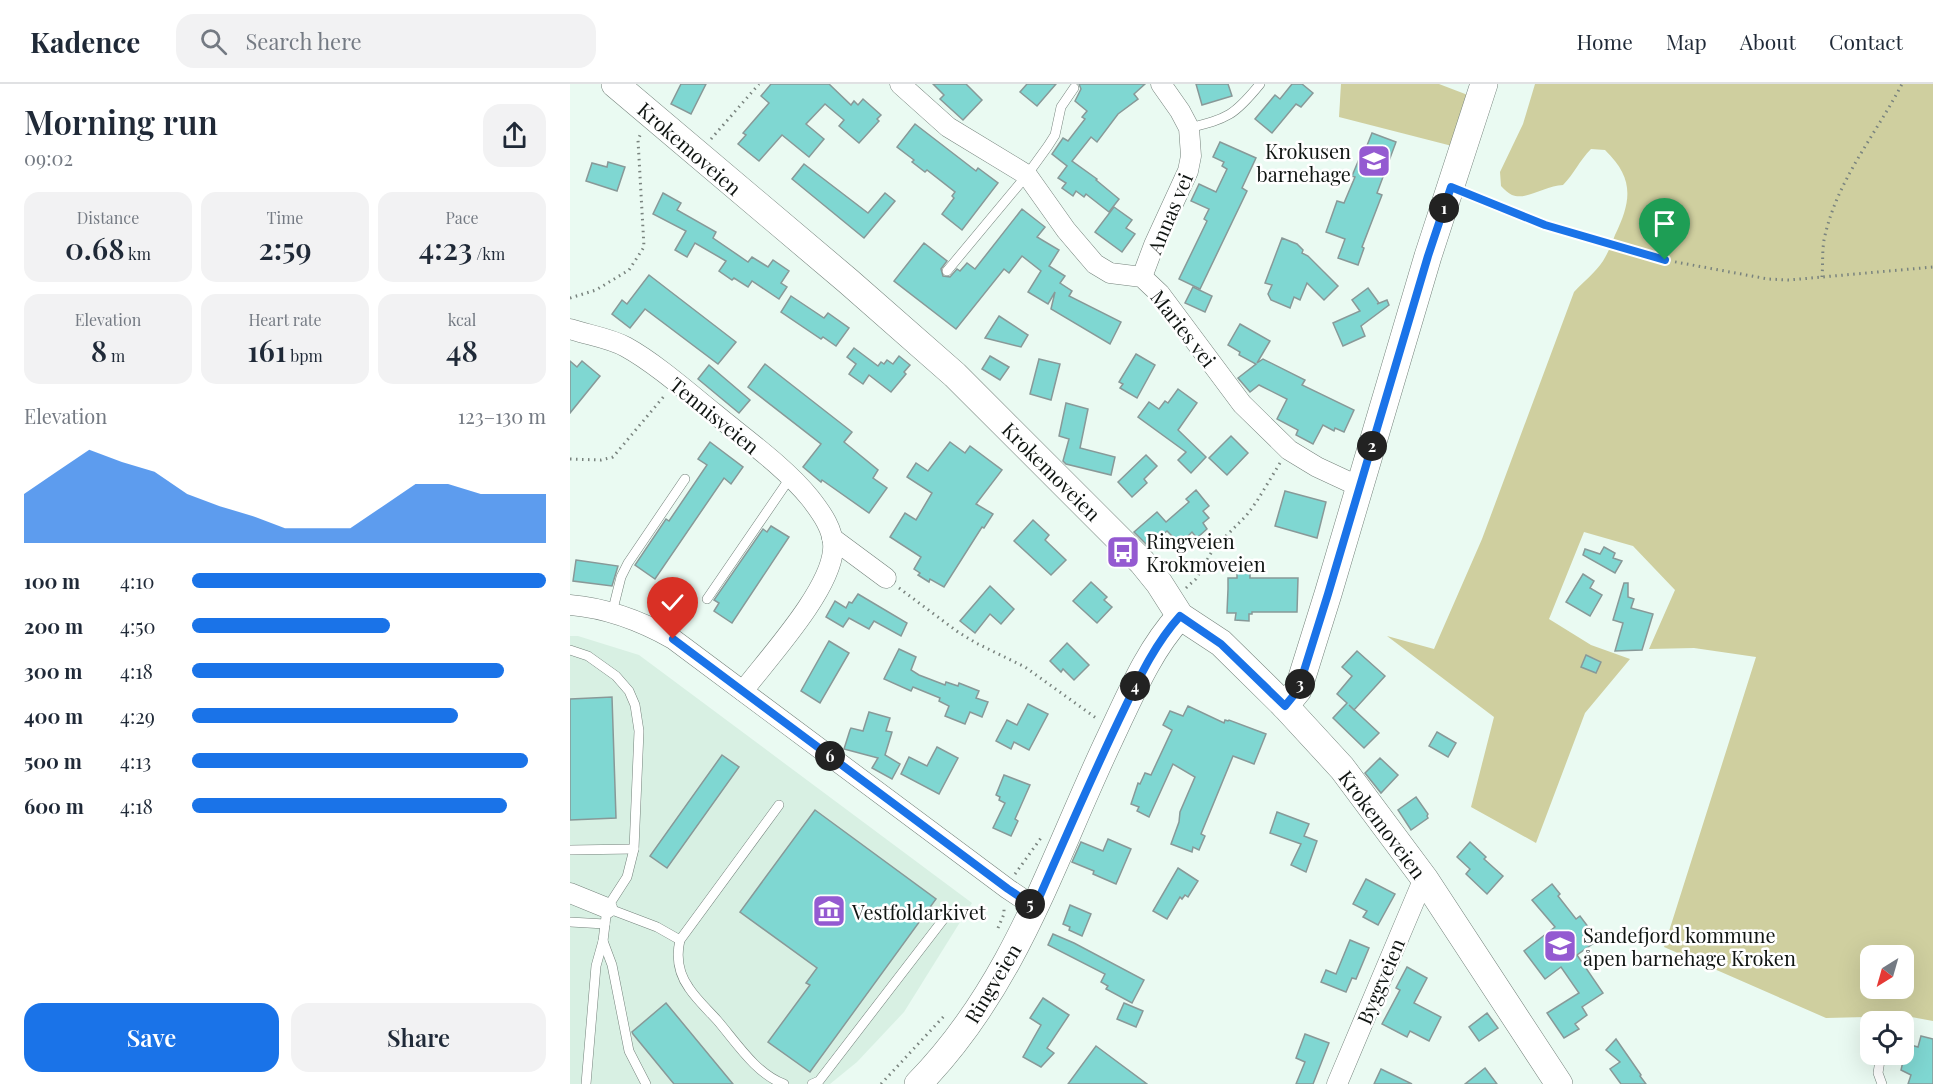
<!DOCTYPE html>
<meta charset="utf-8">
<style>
:root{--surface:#fff;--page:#f2f2f3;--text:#1f2937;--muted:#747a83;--line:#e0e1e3;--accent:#1a73e8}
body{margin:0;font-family:"Playfair Display",serif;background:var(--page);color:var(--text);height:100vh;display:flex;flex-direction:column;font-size:22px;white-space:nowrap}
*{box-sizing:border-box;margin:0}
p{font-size:20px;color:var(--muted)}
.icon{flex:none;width:33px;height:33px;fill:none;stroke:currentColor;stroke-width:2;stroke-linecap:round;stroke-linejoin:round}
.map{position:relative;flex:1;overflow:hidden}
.details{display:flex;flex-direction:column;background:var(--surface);width:570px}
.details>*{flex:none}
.needle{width:39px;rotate:217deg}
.buttons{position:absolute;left:1290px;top:861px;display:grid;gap:12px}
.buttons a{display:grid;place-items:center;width:54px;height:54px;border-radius:12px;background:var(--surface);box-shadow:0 6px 24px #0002;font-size:30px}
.pin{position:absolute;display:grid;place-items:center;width:51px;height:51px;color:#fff;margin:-62px -26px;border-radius:50% 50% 50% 0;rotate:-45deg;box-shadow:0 0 6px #0007}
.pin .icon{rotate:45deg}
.km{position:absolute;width:30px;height:30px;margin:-15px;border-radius:50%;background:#222;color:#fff;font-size:16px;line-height:30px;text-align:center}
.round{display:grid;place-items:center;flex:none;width:63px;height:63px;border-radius:18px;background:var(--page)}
.overview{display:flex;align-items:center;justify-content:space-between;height:102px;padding:0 24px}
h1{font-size:33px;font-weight:600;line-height:45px}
.figures{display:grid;grid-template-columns:repeat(3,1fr);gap:9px;height:102px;padding:6px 24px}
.figures div{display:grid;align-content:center;border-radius:15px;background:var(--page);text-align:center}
.figures b{font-size:30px;font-weight:600}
.figures small{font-size:16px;font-weight:400}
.figures p{font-size:16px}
.chart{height:168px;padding:12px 24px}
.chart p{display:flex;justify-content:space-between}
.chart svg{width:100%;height:108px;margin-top:6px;fill:var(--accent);opacity:.7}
.cta{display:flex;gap:12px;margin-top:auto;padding:12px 24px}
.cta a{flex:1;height:69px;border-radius:18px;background:var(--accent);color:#fff;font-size:24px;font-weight:600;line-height:69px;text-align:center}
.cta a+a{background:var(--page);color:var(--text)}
ul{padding:0 24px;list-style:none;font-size:20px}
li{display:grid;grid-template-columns:96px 72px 1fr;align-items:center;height:45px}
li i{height:15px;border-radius:8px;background:var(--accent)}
header{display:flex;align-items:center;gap:36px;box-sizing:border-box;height:84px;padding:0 30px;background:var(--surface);border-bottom:2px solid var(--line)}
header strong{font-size:28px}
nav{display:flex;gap:33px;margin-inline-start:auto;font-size:21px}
.search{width:420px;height:54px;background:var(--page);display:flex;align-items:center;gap:15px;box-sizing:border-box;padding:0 21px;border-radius:18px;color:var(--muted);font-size:22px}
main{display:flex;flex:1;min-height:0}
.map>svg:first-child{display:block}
</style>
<header>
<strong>Kadence</strong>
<div class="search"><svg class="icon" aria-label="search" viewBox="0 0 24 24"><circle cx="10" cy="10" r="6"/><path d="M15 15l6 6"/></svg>Search here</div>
<nav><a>Home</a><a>Map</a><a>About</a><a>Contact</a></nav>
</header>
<main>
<section class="details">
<div class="overview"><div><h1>Morning run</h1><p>09:02</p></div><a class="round"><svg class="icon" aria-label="share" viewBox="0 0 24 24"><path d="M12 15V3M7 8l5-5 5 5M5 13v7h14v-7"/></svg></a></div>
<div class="figures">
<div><p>Distance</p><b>0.68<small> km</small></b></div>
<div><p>Time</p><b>2:59</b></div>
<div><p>Pace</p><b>4:23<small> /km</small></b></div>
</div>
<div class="figures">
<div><p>Elevation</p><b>8<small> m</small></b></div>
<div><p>Heart rate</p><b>161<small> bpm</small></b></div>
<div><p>kcal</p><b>48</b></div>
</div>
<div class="chart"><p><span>Elevation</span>123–130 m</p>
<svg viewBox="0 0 160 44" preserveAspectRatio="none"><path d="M0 44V24L10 15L20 6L30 11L40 15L50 24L60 29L70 33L80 38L90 38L100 38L110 29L120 20L130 20L140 24L150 24L160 24V44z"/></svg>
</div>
<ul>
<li><b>100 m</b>4:10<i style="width:100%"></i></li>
<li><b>200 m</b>4:50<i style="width:56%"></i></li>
<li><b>300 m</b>4:18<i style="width:88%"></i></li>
<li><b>400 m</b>4:29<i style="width:75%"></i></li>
<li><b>500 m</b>4:13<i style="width:95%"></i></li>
<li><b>600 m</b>4:18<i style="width:89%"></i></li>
</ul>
<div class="cta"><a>Save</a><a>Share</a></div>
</section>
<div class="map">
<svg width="1363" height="1000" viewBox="0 0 1363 1000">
<rect width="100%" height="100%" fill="#eafaf2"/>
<polygon fill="#d8f0e3" points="0,552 8,552 69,571 402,819 334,928 287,978 260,1000 0,1000"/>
<g fill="#cfcf9f" fill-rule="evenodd">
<polygon points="771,0 869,0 903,13 886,63 769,33"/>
<path d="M965,0h398v937l-27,-5 -80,2 -162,-71 92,-290 -62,-9 -45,1 26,-59 -42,-44 -49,-14 -35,87 42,26 39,14 -45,54 -49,130 -65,-36 23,-90 -107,-81 47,13 48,-110 92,-247c9,-10 22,-20 29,-31 5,-8 9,-18 12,-26 17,-35 19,-57 -10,-85l-14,-1c-12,12 -17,25 -28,36 -17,0 -37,16 -51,10 -4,-2 -8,-6 -11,-9l-1,-14 23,-48zM1300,872h34v32h-34z"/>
</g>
<g fill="#7fd7d2" stroke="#889998" stroke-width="1.5">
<polygon points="111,0 136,0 121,30 101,20"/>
<polygon points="201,0 259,0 281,21 284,17 288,21 293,15 311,31 307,35 309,37 289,59 269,42 274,36 255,20 236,40 254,55 239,73 212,51 189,77 168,60 176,51 173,49 199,19 191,12"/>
<polygon points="363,0 396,0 412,16 393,36 370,15 374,11"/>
<polygon points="457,0 486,0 467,22 450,8"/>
<polygon points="509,0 575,0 564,10 568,15 548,30 527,58 521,53 502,77 527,95 526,96 549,115 539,128 516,110 514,113 506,107 503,112 492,104 496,99 488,94 497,82 482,70 493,54 498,57 515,35 512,33 517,27 505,17 511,5"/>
<polygon points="626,0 658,0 662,12 632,21"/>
<polygon points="722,0 732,0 743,9 731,23 726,20 702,49 685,35 705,11 710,15"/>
<polygon points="345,40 406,87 408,84 428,99 392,146 372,130 384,114 382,112 385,108 357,86 355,88 342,78 344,76 327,63"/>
<polygon points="802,49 826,58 807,109 812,111 792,163 794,164 788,181 768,174 775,155 756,148 767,117 774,119 785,93 782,92 792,68 794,69"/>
<polygon points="650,58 686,74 672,104 677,107 630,205 609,195 637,137 634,135 639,125 621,117 629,100 646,108 657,85 652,82 654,78 643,73"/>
<polygon points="38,78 55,83 47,107 16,97 22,79 37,83"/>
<polygon points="234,80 298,129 315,109 325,117 294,154 222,95"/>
<polygon points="93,109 111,119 107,126 146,148 143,154 178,178 182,173 198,183 203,176 219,187 211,199 217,203 209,215 182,197 178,203 164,194 162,196 149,187 156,177 125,159 117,173 105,166 116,147 83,130"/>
<polygon points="544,123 562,136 556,144 565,150 552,168 525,148"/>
<polygon points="452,125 475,143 467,153 489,166 479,182 495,192 490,199 502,207 499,212 551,238 540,260 481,225 485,208 478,220 458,208 471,187 452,172 439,189 434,185 386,245 324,197 354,159 377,177 371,185 373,192 380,193 387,185 390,187 397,179 405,185"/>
<polygon points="712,154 727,160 733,166 732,169 738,172 768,202 754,216 737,199 730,216 724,213 720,224 701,216 698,210 702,201 695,199"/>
<polygon points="79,191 166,258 148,280 75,225 60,244 42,230 52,216 57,220"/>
<polygon points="623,203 642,212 635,228 615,219"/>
<polygon points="798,204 809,219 807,220 817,216 819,221 791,242 795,252 773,262 763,239 790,227 782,216"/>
<polygon points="221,212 254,234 258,229 279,244 266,262 253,253 251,255 211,228"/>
<polygon points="429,232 458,251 451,263 415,254"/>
<polygon points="670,240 700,257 687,279 693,275 735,296 732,301 784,326 774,348 765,344 764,347 753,341 743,360 726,351 728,346 707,335 717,315 689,301 680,308 668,294 686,280 669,271 670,268 658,261"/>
<polygon points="284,264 308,282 311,278 314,280 317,276 323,280 329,272 340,281 334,288 336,290 321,308 299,291 293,300 279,290 286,280 277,273"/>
<polygon points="566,270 585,281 567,314 550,304 553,300 549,298"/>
<polygon points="420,272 439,283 430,296 412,285"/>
<polygon points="469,275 490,280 481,316 460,310"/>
<polygon points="0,277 7,283 12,277 30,292 0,329"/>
<polygon points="195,280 282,348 274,358 308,386 303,394 317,404 299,429 252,396 251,398 233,383 251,360 178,303"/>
<polygon points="139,281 180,316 169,329 128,295"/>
<polygon points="608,305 627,319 608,346 636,373 621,389 608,376 616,368 568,333 579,318 589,325 595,317 598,319"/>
<polygon points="496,319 518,325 510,364 545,373 541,391 496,380 493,377 499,355 489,352"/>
<polygon points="661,352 678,369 657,391 639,374"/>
<polygon points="140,358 173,383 161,400 154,394 85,495 65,481 96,435 99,437 137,381 128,375"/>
<polygon points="380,358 395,369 400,362 432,386 406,420 423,430 414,444 412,443 374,503 360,495 359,498 348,491 350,489 344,485 351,473 320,453 335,429 346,436 362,409 337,393 346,379 358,387"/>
<polygon points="576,371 587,382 574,395 577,399 562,413 548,398"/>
<polygon points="626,406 639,422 633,427 639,434 633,439 637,445 627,454 622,448 613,457 611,455 608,458 597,447 579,463 564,448 587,428 596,438 619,418 616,415"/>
<polygon points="715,407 756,418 747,454 705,442"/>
<polygon points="463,436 479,451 475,456 496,476 481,491 444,457"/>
<polygon points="201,442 219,453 162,539 144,527 149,519 144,516 193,445 197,448"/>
<polygon points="1034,463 1045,469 1043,474 1052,477 1045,489 1013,471 1015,465 1030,470"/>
<polygon points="6,476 48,482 42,502 3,497"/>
<polygon points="667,487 680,488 680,494 728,494 727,528 682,528 682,530 679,530 679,537 665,536 666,529 657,529 658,505 658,494 667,494"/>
<polygon points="1013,490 1024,497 1020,504 1032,511 1020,532 996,518"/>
<polygon points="521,498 537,513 534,516 542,523 527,539 503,517"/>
<polygon points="1054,499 1058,499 1058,513 1064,515 1061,524 1083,530 1072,566 1045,567 1053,539 1043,536"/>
<polygon points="420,502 444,525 431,540 420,530 405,549 390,537"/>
<polygon points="288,510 337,539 331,552 304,537 299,545 279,534 273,543 256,533 265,517 276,524 279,518 282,519"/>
<polygon points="259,557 279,569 250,619 231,607"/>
<polygon points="497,559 519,581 504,596 493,585 491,588 480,577"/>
<polygon points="329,565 346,573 341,586 349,591 375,601 376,598 388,602 389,599 409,607 406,614 418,618 412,633 400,628 395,640 375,632 379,622 369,617 370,614 343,603 341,607 314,595"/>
<polygon points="787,567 815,592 784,626 779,621 809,649 794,664 763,634 777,619 767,610 782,592 772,583"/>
<polygon points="1016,571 1031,578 1026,589 1011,583"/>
<polygon points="42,613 46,734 0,736 0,615"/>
<polygon points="458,620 478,630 459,666 444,658 441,665 426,657 437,636 447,641"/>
<polygon points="618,622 654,639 655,636 658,637 659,636 696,650 684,680 663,672 631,750 635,752 629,766 623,763 622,768 601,760 609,738 610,728 625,693 603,680 579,733 567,727 569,723 561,720 568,699 570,700 575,689 581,691 602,646 593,641 600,627 613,632"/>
<polygon points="299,628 320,634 316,647 322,648 315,671 330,680 322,695 302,684 308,674 274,665 280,646 281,644 293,647"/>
<polygon points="867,648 886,659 878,673 859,662"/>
<polygon points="367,663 388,674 369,710 331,690 339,673 357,682"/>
<polygon points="152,671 169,683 97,784 80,772"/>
<polygon points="810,674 828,691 811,709 795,689"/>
<polygon points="434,691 460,701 445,735 448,737 441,752 423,744 435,719 429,716 430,713 426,711"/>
<polygon points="846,713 858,730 857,732 858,734 841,746 828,726"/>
<polygon points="245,726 366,815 240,988 198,958 240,901 236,899 247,884 170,828"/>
<polygon points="707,728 739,740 734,752 747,757 736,788 721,781 731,760 700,749"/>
<polygon points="538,755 561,765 546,800 523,790 524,787 502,778 511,758 533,767"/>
<polygon points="900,758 916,773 914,775 933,792 917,810 896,790 900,785 887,773"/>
<polygon points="608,784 628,797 618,813 615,811 612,815 610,813 597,835 583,827"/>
<polygon points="796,795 825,810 808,841 793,833 797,827 783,820"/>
<polygon points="982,800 990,810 988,812 1006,835 1010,832 1028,856 1007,871 1033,909 1012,923 1017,931 1005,940 1009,945 994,954 977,929 1009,909 991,883 975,895 954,867 985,843 962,816"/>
<polygon points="500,821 521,830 512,852 499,846 500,843 493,840"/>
<polygon points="483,850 504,859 574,896 562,919 536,905 538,902 531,898 535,890 478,861"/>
<polygon points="780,856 799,864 786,895 782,894 776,908 751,898 756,886 766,890"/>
<polygon points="837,883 857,894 844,919 871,933 859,957 840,947 837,953 812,940 830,906 826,904"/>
<polygon points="473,914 499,931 477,964 484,969 471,983 453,973 471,941 460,934"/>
<polygon points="96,919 163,1000 104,1000 63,950 62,948"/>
<polygon points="554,919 573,927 566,943 547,935"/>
<polygon points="917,929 928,944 909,957 899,943"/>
<polygon points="735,950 759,959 743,1000 726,1000 735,978 726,974"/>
<polygon points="1351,952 1363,955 1363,1000 1338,1000 1341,991 1331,986 1337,960 1348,963"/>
<polygon points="1046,955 1071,991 1070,992 1076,1000 1051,1000 1040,985 1050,978 1036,966"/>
<polygon points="526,962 577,1000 498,1000"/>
<polygon points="915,984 927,1000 895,1000"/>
<polygon points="811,985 842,1000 804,1000"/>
</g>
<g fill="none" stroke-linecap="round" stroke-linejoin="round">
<defs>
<g id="lane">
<path d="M619,44c39,-10 45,-12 71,-44"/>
<polyline points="377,187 457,91 478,62 485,51 491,23 504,4"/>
<polyline points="137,515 220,394"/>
<polyline points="42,529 51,493 58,479 115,395"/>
<polyline points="0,566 18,572 46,592 59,607 65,621 69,647 64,765 57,793 37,824 33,857 26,882 16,1000"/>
<path d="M209,721l-99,135c-4,17 -1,34 9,48 8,12 19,22 28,32 19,22 39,54 67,64"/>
<polyline points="0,766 64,765"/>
<polyline points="37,824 87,843 110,856"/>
<polyline points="0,838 35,840"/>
<polyline points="33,857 42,881 59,967 76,1000"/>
<polyline points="1311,970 1308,989 1312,1000"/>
<polyline points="242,1000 249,997 379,828"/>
</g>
<g id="street">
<polyline points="330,0 378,43 457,91 496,146 525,180 540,189 572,193 590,210 672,320 719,366 747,383 790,403"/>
<polyline points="572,193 584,161 618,87 621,72 619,44 610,27 591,0"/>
<path d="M0,245c18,6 40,9 56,18 29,16 62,45 88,66 30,25 71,54 96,85 11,14 25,33 23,52 -3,41 -64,107 -90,141"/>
<polyline points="262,454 316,494"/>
<path d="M0,521c37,3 71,16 103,34l335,250 27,18"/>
<polyline points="0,809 37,824"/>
<polyline points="767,1000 854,794"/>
</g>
<g id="secondary">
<polyline points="45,0 278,197 385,291 572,478 589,499 610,532 651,559 715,622 772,684 854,794 989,1000"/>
<polyline points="715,622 728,606 758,510 858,172 914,0"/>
<path d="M348,1000c97,-99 134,-224 192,-346 20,-42 38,-87 70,-122"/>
</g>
</defs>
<use href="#lane" stroke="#74827b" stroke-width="10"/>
<use href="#street" stroke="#74827b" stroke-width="21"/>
<use href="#secondary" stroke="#74827b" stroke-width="28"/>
<g stroke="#79837e" stroke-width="3" stroke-dasharray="1.5 4.5" stroke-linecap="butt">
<polyline points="141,55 189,0"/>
<polyline points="900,111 975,141 1095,176 1198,195 1219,196 1363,183"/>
<path d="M1252,193c1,-12 0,-25 2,-37 12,-59 51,-104 78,-156"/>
<polyline points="0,214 26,206 59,186 74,163 68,56 71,49"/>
<polyline points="0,375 31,376 43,373 95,311"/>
<polyline points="329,504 388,548 406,559 455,583 526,634"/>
<polyline points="616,504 626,495 644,464 676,432 687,417 710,379"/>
<polyline points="445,790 471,754"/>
<polyline points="428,844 434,830 434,825"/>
<polyline points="311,1000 375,931"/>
</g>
<use href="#lane" stroke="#fff" stroke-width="9"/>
<use href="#street" stroke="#fff" stroke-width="20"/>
<use href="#secondary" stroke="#fff" stroke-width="27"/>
</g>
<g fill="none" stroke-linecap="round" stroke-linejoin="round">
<defs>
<path id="route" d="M103,555l335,250 27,18c27,-62 54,-124 83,-185 18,-37 34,-75 62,-106l41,28 64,62 13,-16 30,-96 100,-338 23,-69 94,38 120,35"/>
</defs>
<use href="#route" stroke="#fff" stroke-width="12"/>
<use href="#route" stroke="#1a73e8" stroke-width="8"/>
</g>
<defs>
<symbol id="school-square" viewBox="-11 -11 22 22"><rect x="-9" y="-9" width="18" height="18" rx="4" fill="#945ad1" stroke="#fff"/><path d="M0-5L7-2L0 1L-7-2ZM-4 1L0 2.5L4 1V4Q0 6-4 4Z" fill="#fff"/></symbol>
<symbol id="bus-square" viewBox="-11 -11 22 22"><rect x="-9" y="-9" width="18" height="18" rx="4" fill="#945ad1" stroke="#fff"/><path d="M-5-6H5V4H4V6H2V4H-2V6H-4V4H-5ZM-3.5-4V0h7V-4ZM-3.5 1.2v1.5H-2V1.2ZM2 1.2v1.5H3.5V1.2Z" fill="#fff"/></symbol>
<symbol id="museum-square" viewBox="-11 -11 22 22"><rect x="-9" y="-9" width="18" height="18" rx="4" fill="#945ad1" stroke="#fff"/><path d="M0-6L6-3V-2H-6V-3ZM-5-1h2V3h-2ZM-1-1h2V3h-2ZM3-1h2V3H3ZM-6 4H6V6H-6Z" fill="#fff"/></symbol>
</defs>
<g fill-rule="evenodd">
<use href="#school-square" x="785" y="58" width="38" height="38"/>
<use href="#bus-square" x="534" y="449" width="38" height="38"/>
<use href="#museum-square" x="240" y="808" width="38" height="38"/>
<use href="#school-square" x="971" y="843" width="38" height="38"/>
</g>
<g text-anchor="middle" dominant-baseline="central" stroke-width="5" stroke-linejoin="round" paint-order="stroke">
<g font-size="20" fill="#101512" stroke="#fff">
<text transform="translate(120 64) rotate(41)">Krokemoveien</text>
<text transform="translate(599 129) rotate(-67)">Annas vei</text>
<text transform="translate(614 244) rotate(52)">Maries vei</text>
<text transform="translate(145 331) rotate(39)">Tennisveien</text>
<text transform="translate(482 387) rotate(45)">Krokemoveien</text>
<text transform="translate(813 740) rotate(53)">Krokemoveien</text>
<text transform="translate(810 897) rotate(-67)">Byggveien</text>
<text transform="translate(422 899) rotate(-59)">Ringveien</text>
</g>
<g font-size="20" fill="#101512" stroke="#fff" text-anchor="start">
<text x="781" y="66" text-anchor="end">Krokusen<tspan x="781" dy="23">barnehage</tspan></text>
<text x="576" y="456">Ringveien<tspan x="576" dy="23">Krokmoveien</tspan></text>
<text x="282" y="827">Vestfoldarkivet</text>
<text x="1013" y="850">Sandefjord kommune<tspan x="1013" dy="23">åpen barnehage Kroken</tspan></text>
</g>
</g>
</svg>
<div class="buttons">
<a><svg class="needle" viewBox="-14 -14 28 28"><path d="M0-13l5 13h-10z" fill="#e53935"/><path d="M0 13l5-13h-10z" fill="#747a83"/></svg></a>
<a><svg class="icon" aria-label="locate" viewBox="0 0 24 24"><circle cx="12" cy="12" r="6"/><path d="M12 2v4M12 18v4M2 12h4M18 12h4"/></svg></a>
</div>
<div class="pin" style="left:1095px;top:176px;background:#1e9e55"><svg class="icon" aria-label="arrive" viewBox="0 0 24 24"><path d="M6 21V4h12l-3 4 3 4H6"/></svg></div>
<div class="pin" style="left:103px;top:555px;background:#d93025"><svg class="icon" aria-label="check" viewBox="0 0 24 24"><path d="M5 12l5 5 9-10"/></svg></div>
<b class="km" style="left:874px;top:124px">1</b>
<b class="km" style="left:802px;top:362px">2</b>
<b class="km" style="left:730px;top:600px">3</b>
<b class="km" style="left:565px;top:602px">4</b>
<b class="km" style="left:460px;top:820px">5</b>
<b class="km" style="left:260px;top:672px">6</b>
</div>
</main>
